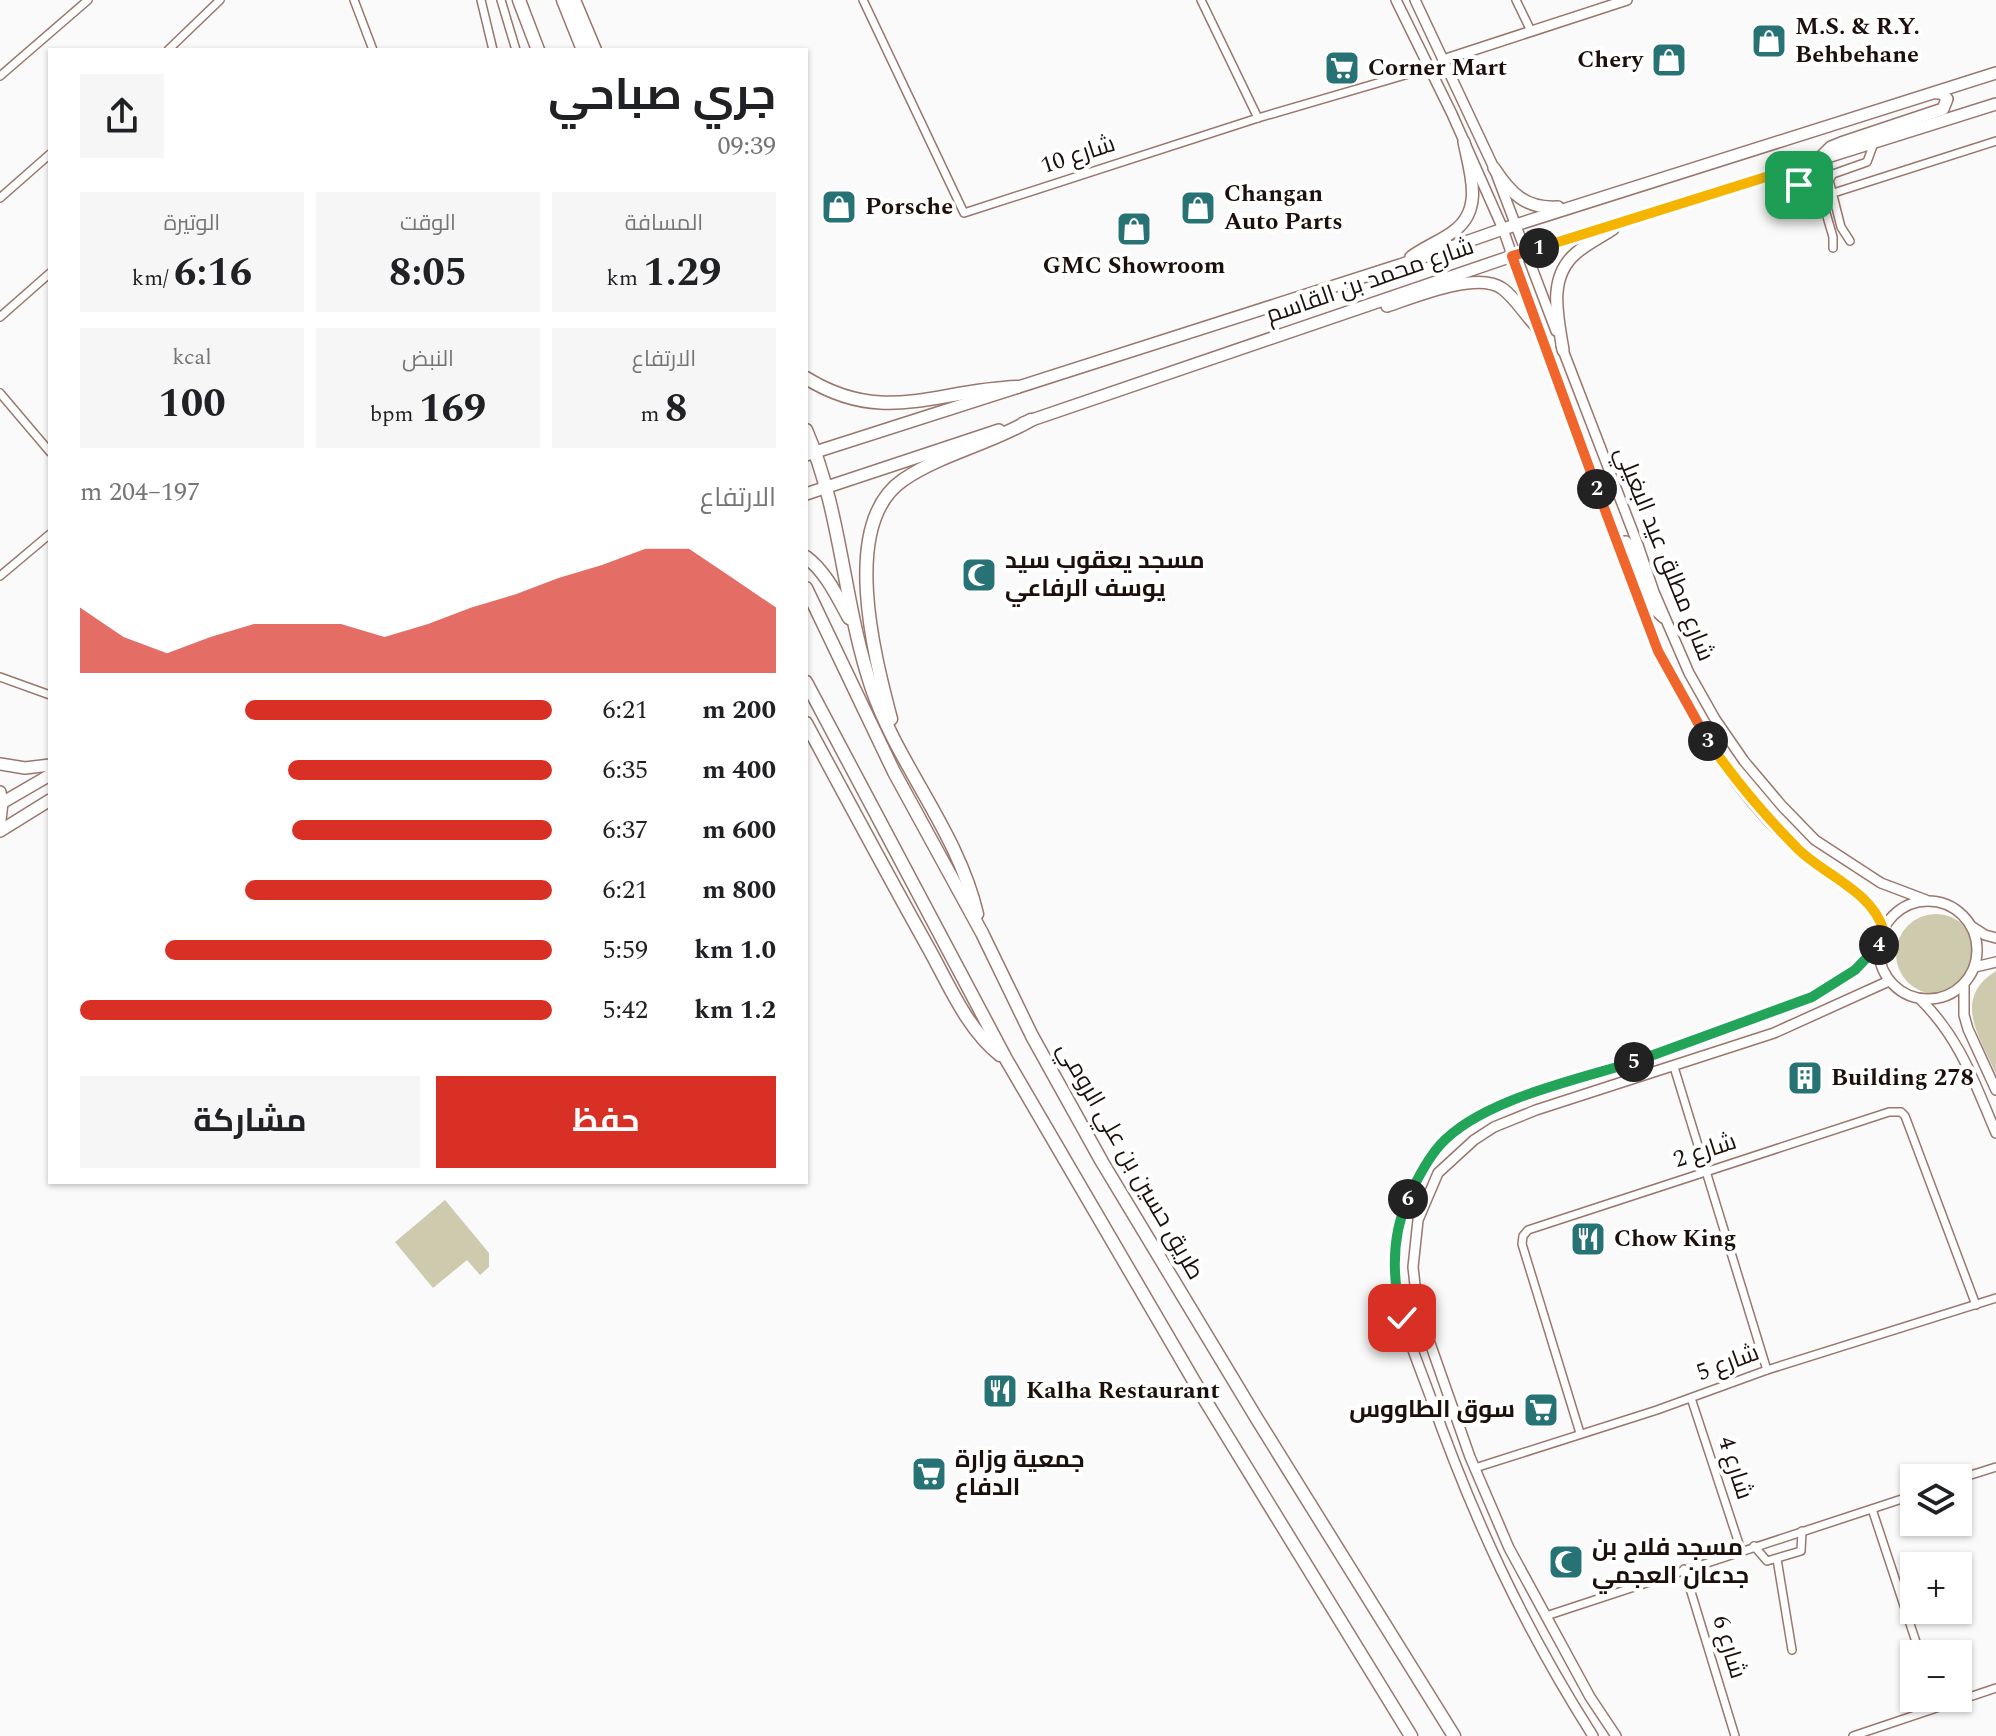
<!DOCTYPE html>
<html lang="ar">
<meta charset="utf-8">
<style>
:root{--surface:#fff;--page:#f6f6f6;--text:#202124;--muted:#757577;--accent:#d93025}
body{margin:0;font-family:Spectral,Cairo,serif;background:var(--page);color:var(--text);direction:rtl;height:100vh;display:flex;flex-direction:column;font-size:30px;white-space:nowrap}
*{box-sizing:border-box;margin:0}
p{font-size:26px;color:var(--muted)}
.icon{flex:none;width:44px;height:44px;fill:none;stroke:currentColor;stroke-width:2;stroke-linecap:round;stroke-linejoin:round}
.map{position:relative;flex:1;overflow:hidden;direction:ltr}
.side{position:absolute;left:48px;top:48px;width:760px;height:1136px;display:flex;flex-direction:column;background:var(--surface);border-radius:0px;box-shadow:0 2px 6px #0004;direction:rtl}
.side>*{flex:none}
.controls{position:absolute;left:1900px;top:1464px;display:grid;gap:16px}
.controls a{display:grid;place-items:center;width:72px;height:72px;border-radius:0px;background:var(--surface);box-shadow:0 2px 6px #0004;font-size:40px}
.pin{position:absolute;display:grid;place-items:center;width:68px;height:68px;color:#fff;margin:-34px;border-radius:16px;box-shadow:0 4px 12px #0006}
.km{position:absolute;width:40px;height:40px;margin:-20px;border-radius:50%;background:#222;color:#fff;font-size:22px;line-height:40px;text-align:center}
.round{display:grid;place-items:center;flex:none;width:84px;height:84px;border-radius:0px;background:var(--page)}
.head{display:flex;align-items:center;justify-content:space-between;height:136px;padding:0 32px}
h1{font-size:44px;font-weight:700;line-height:60px}
.stats{display:grid;grid-template-columns:repeat(3,1fr);gap:12px;height:136px;padding:8px 32px}
.stats div{display:grid;align-content:center;border-radius:0px;background:var(--page);text-align:center}
.stats b{font-size:40px;font-weight:700}
.stats small{font-size:22px;font-weight:400}
.stats p{font-size:22px}
.chart{height:224px;padding:16px 32px}
.chart p{display:flex;justify-content:space-between}
.chart svg{width:100%;height:144px;margin-top:8px;fill:var(--accent);opacity:.7}
.button{display:flex;gap:16px;margin-top:auto;padding:16px 32px}
.button a{flex:1;height:92px;border-radius:0px;background:var(--accent);color:#fff;font-size:32px;font-weight:700;line-height:92px;text-align:center}
.button a+a{background:var(--page);color:var(--text)}
ul{padding:0 32px;list-style:none;font-size:26px}
li{display:grid;grid-template-columns:128px 96px 1fr;align-items:center;height:60px}
li i{height:20px;border-radius:10px;background:var(--accent)}
.map>svg:first-child{display:block}
</style>
<div class="map">
<svg width="1996" height="1736" viewBox="0 0 1996 1736">
<rect width="100%" height="100%" fill="#fafafa"/>
<g fill="#cecaae">
<circle cx="1936" cy="954" r="40"/>
<path d="M1996,971v103c-16,-37 -45,-75 0,-103z"/>
<polygon points="445,1200 489,1253 489,1267 480,1275 467,1260 433,1288 395,1242"/>
</g>
<g fill="none" stroke-linecap="round" stroke-linejoin="round">
<defs>
<g id="minor">
<polyline points="354,0 373,50"/>
<polyline points="481,0 493,50"/>
<polyline points="501,0 516,50"/>
<polyline points="863,0 964,213 1258,118 1429,68"/>
<polyline points="1201,0 1258,118"/>
<polyline points="1516,0 1531,31"/>
<polyline points="168,50 220,0"/>
<polyline points="0,76 88,0"/>
<polyline points="1769,176 1785,188 1810,182 1818,186 1833,237 1833,248"/>
<polyline points="1821,197 1996,141"/>
<polyline points="0,198 50,154"/>
<polyline points="1850,241 1841,227 1829,180 1833,174 1867,162 1874,143"/>
<polyline points="0,317 50,273"/>
<polyline points="0,393 50,452"/>
<polyline points="0,576 50,534"/>
<polyline points="0,677 50,695"/>
<polyline points="1674,1067 1767,1370"/>
<polyline points="1691,1398 1741,1550"/>
<polyline points="1580,1433 1522,1244 1523,1236 1528,1230 1889,1112 1901,1112 1905,1116 1976,1305"/>
<polyline points="1475,1468 1657,1410 1767,1370 1996,1298"/>
<polyline points="1958,1479 1996,1467"/>
<polyline points="1872,1509 1920,1654"/>
<polyline points="1754,1546 1767,1561 1801,1551 1802,1531"/>
<polyline points="1777,1559 1792,1650"/>
<polyline points="1684,1569 1735,1736"/>
<polyline points="1546,1616 1914,1495"/>
<polyline points="1853,1736 1996,1688"/>
</g>
<g id="tertiary">
<path d="M1396,0l56,114 51,115 37,107 118,315c36,74 82,150 146,204 26,21 69,40 79,74"/>
<polyline points="1415,0 1494,168 1556,331"/>
<polyline points="1443,60 1627,0"/>
<polyline points="1561,345 1638,545 1654,592 1689,673 1715,719 1744,761 1782,806 1815,840 1881,883 1926,900"/>
<polyline points="1617,542 1626,541 1630,545 1654,610 1663,618"/>
<circle cx="1928" cy="950" r="49"/>
<polyline points="1971,926 1985,935 1996,938"/>
<polyline points="1975,967 1996,962"/>
<polyline points="1964,985 1964,1015 1968,1029 1996,1090"/>
<path d="M1921,1000c40,40 53,82 75,133"/>
<path d="M1593,1736c-70,-110 -121,-220 -164,-343 -15,-41 -34,-83 -35,-128 -1,-42 18,-91 48,-121 43,-46 117,-59 175,-77 39,-12 77,-26 115,-40 54,-19 107,-36 146,-80"/>
<polyline points="1616,1736 1590,1697 1509,1548 1470,1457 1424,1326 1416,1294 1413,1267 1418,1220 1438,1173 1474,1140 1494,1127 1536,1110 1774,1033 1889,981"/>
</g>
<g id="primary">
<polyline points="1819,159 1831,147 1841,143 1943,109 1947,99 1942,93 1937,93"/>
<path d="M1494,168c17,26 32,41 64,39"/>
<path d="M1411,257c13,-10 30,-16 43,-26 30,-22 16,-59 10,-89"/>
<path d="M1387,306c27,-9 91,-36 116,-17 13,10 22,26 34,38"/>
<path d="M1563,350c-5,-32 -16,-71 12,-96 11,-10 26,-17 38,-25"/>
<polyline points="1023,423 1512,256 1996,104"/>
<polyline points="806,455 1400,265 1503,229 1996,73"/>
<polyline points="806,494 999,430"/>
<polyline points="0,764 25,768 50,765"/>
<polyline points="0,792 2,803 0,820"/>
<polyline points="0,804 50,775"/>
<polyline points="0,831 50,800"/>
</g>
<g id="trunk">
<polyline points="519,0 538,50"/>
<polyline points="563,0 583,50"/>
<polyline points="574,0 595,50"/>
<path d="M806,378c78,48 129,12 211,9"/>
<path d="M806,430c36,82 37,174 66,259 27,78 86,143 105,225"/>
<path d="M806,557c20,15 31,39 43,61"/>
<polyline points="806,588 894,772 982,933 1032,1036 1102,1162 1257,1419 1454,1736"/>
<polyline points="806,682 1006,1059 1205,1400 1411,1736"/>
<path d="M891,719c-16,-61 -52,-195 12,-239 38,-26 87,-36 128,-60"/>
<path d="M806,723c41,76 81,151 123,226 20,36 38,80 71,106"/>
</g>
</defs>
<use href="#minor" stroke="#9a776d" stroke-width="10"/>
<use href="#tertiary" stroke="#9a776d" stroke-width="12"/>
<use href="#primary" stroke="#9a776d" stroke-width="14"/>
<use href="#trunk" stroke="#9a776d" stroke-width="15"/>
<use href="#minor" stroke="#fff" stroke-width="7"/>
<use href="#tertiary" stroke="#fff" stroke-width="9"/>
<use href="#primary" stroke="#fff" stroke-width="11"/>
<use href="#trunk" stroke="#fff" stroke-width="12"/>
</g>
<g fill="none" stroke-linecap="round" stroke-linejoin="round">
<defs>
<polyline id="split-1" points="1539,248 1769,176 1781,187 1799,185"/>
<polyline id="split-2" points="1539,248 1512,256 1597,489"/>
<polyline id="split-3" points="1597,489 1658,651 1708,741"/>
<path id="split-4" d="M1708,741c27,39 57,75 91,109 26,25 73,42 84,79l-4,16"/>
<polyline id="split-5" points="1634,1062 1812,997 1855,970 1879,945"/>
<path id="split-6" d="M1408,1199c9,-20 18,-38 32,-54 40,-45 136,-65 194,-83"/>
<path id="split-7" d="M1402,1318c-10,-40 -11,-81 6,-119"/>
</defs>
<use href="#split-1" stroke="#fff" stroke-width="16"/>
<use href="#split-2" stroke="#fff" stroke-width="16"/>
<use href="#split-3" stroke="#fff" stroke-width="16"/>
<use href="#split-4" stroke="#fff" stroke-width="16"/>
<use href="#split-5" stroke="#fff" stroke-width="16"/>
<use href="#split-6" stroke="#fff" stroke-width="16"/>
<use href="#split-7" stroke="#fff" stroke-width="16"/>
<use href="#split-1" stroke="#f5b400" stroke-width="10"/>
<use href="#split-2" stroke="#f0652b" stroke-width="10"/>
<use href="#split-3" stroke="#f0652b" stroke-width="10"/>
<use href="#split-4" stroke="#f5b400" stroke-width="10"/>
<use href="#split-5" stroke="#22a559" stroke-width="10"/>
<use href="#split-6" stroke="#22a559" stroke-width="10"/>
<use href="#split-7" stroke="#22a559" stroke-width="10"/>
</g>
<defs>
<symbol id="shop-square" viewBox="-11 -11 22 22"><rect x="-9" y="-9" width="18" height="18" rx="4" fill="#277274" stroke="#fff"/><path d="M-5-2.5h2.3a2.7 3.5 0 0 1 5.4 0H5L5.5 6h-11ZM-1.5-2.5h3a1.5 2.3 0 0 0-3 0Z" fill="#fff"/></symbol>
<symbol id="supermarket-square" viewBox="-11 -11 22 22"><rect x="-9" y="-9" width="18" height="18" rx="4" fill="#277274" stroke="#fff"/><path d="M-6-5.5h2.5l.6 2H6L4.5 2H-2.5L-4.4-4H-6ZM-1.5 3.2a1.3 1.3 0 1 0 .1 0ZM3 3.2a1.3 1.3 0 1 0 .1 0Z" fill="#fff"/></symbol>
<symbol id="mosque-square" viewBox="-11 -11 22 22"><rect x="-9" y="-9" width="18" height="18" rx="4" fill="#277274" stroke="#fff"/><path d="M3.5-4.9A6 6 0 1 0 3.5 4.9A5 5 0 1 1 3.5-4.9Z" fill="#fff"/></symbol>
<symbol id="building-square" viewBox="-11 -11 22 22"><rect x="-9" y="-9" width="18" height="18" rx="4" fill="#277274" stroke="#fff"/><path d="M-4-6H4V6H1V3H-1V6H-4ZM-2.5-4.3h1.7v1.8h-1.7ZM.8-4.3h1.7v1.8H.8ZM-2.5-1h1.7V.8h-1.7ZM.8-1h1.7V.8H.8Z" fill="#fff"/></symbol>
<symbol id="restaurant-square" viewBox="-11 -11 22 22"><rect x="-9" y="-9" width="18" height="18" rx="4" fill="#277274" stroke="#fff"/><path d="M-5-6h1v4h1v-4h1v4h1v-4h1v5L-1.5 .5V6h-2V.5L-5-1ZM5-6V6H3V1.5H1.5Q1.5-4 5-6Z" fill="#fff"/></symbol>
</defs>
<g fill-rule="evenodd">
<use href="#shop-square" x="1749" y="21" width="40" height="40"/>
<use href="#shop-square" x="1649" y="40" width="40" height="40"/>
<use href="#supermarket-square" x="1322" y="48" width="40" height="40"/>
<use href="#shop-square" x="819" y="187" width="40" height="40"/>
<use href="#shop-square" x="1178" y="188" width="40" height="40"/>
<use href="#shop-square" x="1114" y="209" width="40" height="40"/>
<use href="#mosque-square" x="959" y="555" width="40" height="40"/>
<use href="#building-square" x="1785" y="1058" width="40" height="40"/>
<use href="#restaurant-square" x="1568" y="1219" width="40" height="40"/>
<use href="#restaurant-square" x="980" y="1371" width="40" height="40"/>
<use href="#supermarket-square" x="1521" y="1390" width="40" height="40"/>
<use href="#supermarket-square" x="909" y="1454" width="40" height="40"/>
<use href="#mosque-square" x="1546" y="1542" width="40" height="40"/>
</g>
<g text-anchor="middle" dominant-baseline="central" stroke-width="8" stroke-linejoin="round" paint-order="stroke">
<g font-size="24" font-weight="bold" fill="#1d100c" stroke="#fff" text-anchor="start">
<text x="1795" y="27">M.S. &amp; R.Y.<tspan x="1795" dy="28">Behbehane</tspan></text>
<text x="1643" y="60" text-anchor="end">Chery</text>
<text x="1368" y="68">Corner Mart</text>
<text x="1224" y="194">Changan<tspan x="1224" dy="28">Auto Parts</tspan></text>
<text x="865" y="207">Porsche</text>
<text x="1134" y="266" text-anchor="middle">GMC Showroom</text>
<text x="1005" y="561">مسجد يعقوب سيد<tspan x="1005" dy="28">يوسف الرفاعي</tspan></text>
<text x="1831" y="1078">Building 278</text>
<text x="1614" y="1239">Chow King</text>
<text x="1026" y="1391">Kalha Restaurant</text>
<text x="1515" y="1410" text-anchor="end">سوق الطاووس</text>
<text x="955" y="1460">جمعية وزارة<tspan x="955" dy="28">الدفاع</tspan></text>
<text x="1592" y="1548">مسجد فلاح بن<tspan x="1592" dy="28">جدعان العجمي</tspan></text>
</g>
<g font-size="24" fill="#1d100c" stroke="#fff">
<text transform="translate(1078 155) rotate(-18)">شارع 10</text>
<text transform="translate(1370 281) rotate(-19)">شارع محمد بن القاسم</text>
<text transform="translate(1664 554) rotate(68)">شارع مطلق عيد البغيلي</text>
<text transform="translate(1705 1151) rotate(-18)">شارع 2</text>
<text transform="translate(1130 1161) rotate(60)">طريق حسين بن علي الرومي</text>
<text transform="translate(1728 1363) rotate(-20)">شارع 5</text>
<text transform="translate(1735 1468) rotate(72)">شارع 4</text>
<text transform="translate(1729 1647) rotate(73)">شارع 6</text>
</g>
</g>
</svg>
<div class="controls">
<a><svg class="icon" aria-label="layers" viewBox="0 0 24 24"><path d="M12 4l9 5-9 5-9-5zM3 14l9 5 9-5"/></svg></a>
<a>+</a>
<a>−</a>
</div>
<div class="pin" style="left:1799px;top:185px;background:#1e9e55"><svg class="icon" aria-label="arrive" viewBox="0 0 24 24"><path d="M6 21V4h12l-3 4 3 4H6"/></svg></div>
<div class="pin" style="left:1402px;top:1318px;background:#d93025"><svg class="icon" aria-label="check" viewBox="0 0 24 24"><path d="M5 12l5 5 9-10"/></svg></div>
<b class="km" style="left:1539px;top:248px">1</b>
<b class="km" style="left:1597px;top:489px">2</b>
<b class="km" style="left:1708px;top:741px">3</b>
<b class="km" style="left:1879px;top:945px">4</b>
<b class="km" style="left:1634px;top:1062px">5</b>
<b class="km" style="left:1408px;top:1199px">6</b>
<section class="side">
<div class="head"><div><h1>جري صباحي</h1><p>09:39</p></div><a class="round"><svg class="icon" aria-label="share" viewBox="0 0 24 24"><path d="M12 15V3M7 8l5-5 5 5M5 13v7h14v-7"/></svg></a></div>
<div class="stats">
<div><p>المسافة</p><b>1.29<small> km</small></b></div>
<div><p>الوقت</p><b>8:05</b></div>
<div><p>الوتيرة</p><b>6:16<small> /km</small></b></div>
</div>
<div class="stats">
<div><p>الارتفاع</p><b>8<small> m</small></b></div>
<div><p>النبض</p><b>169<small> bpm</small></b></div>
<div><p>kcal</p><b>100</b></div>
</div>
<div class="chart"><p><span>الارتفاع</span>197–204 m</p>
<svg viewBox="0 0 160 44" preserveAspectRatio="none"><path d="M0 44V24L10 33L20 38L30 33L40 29L50 29L60 29L70 33L80 29L90 24L100 20L110 15L120 11L130 6L140 6L150 15L160 24V44z"/></svg>
</div>
<ul>
<li><b>200 m</b>6:21<i style="width:65%"></i></li>
<li><b>400 m</b>6:35<i style="width:56%"></i></li>
<li><b>600 m</b>6:37<i style="width:55%"></i></li>
<li><b>800 m</b>6:21<i style="width:65%"></i></li>
<li><b>1.0 km</b>5:59<i style="width:82%"></i></li>
<li><b>1.2 km</b>5:42<i style="width:100%"></i></li>
</ul>
<div class="button"><a>حفظ</a><a>مشاركة</a></div>
</section>
</div>
